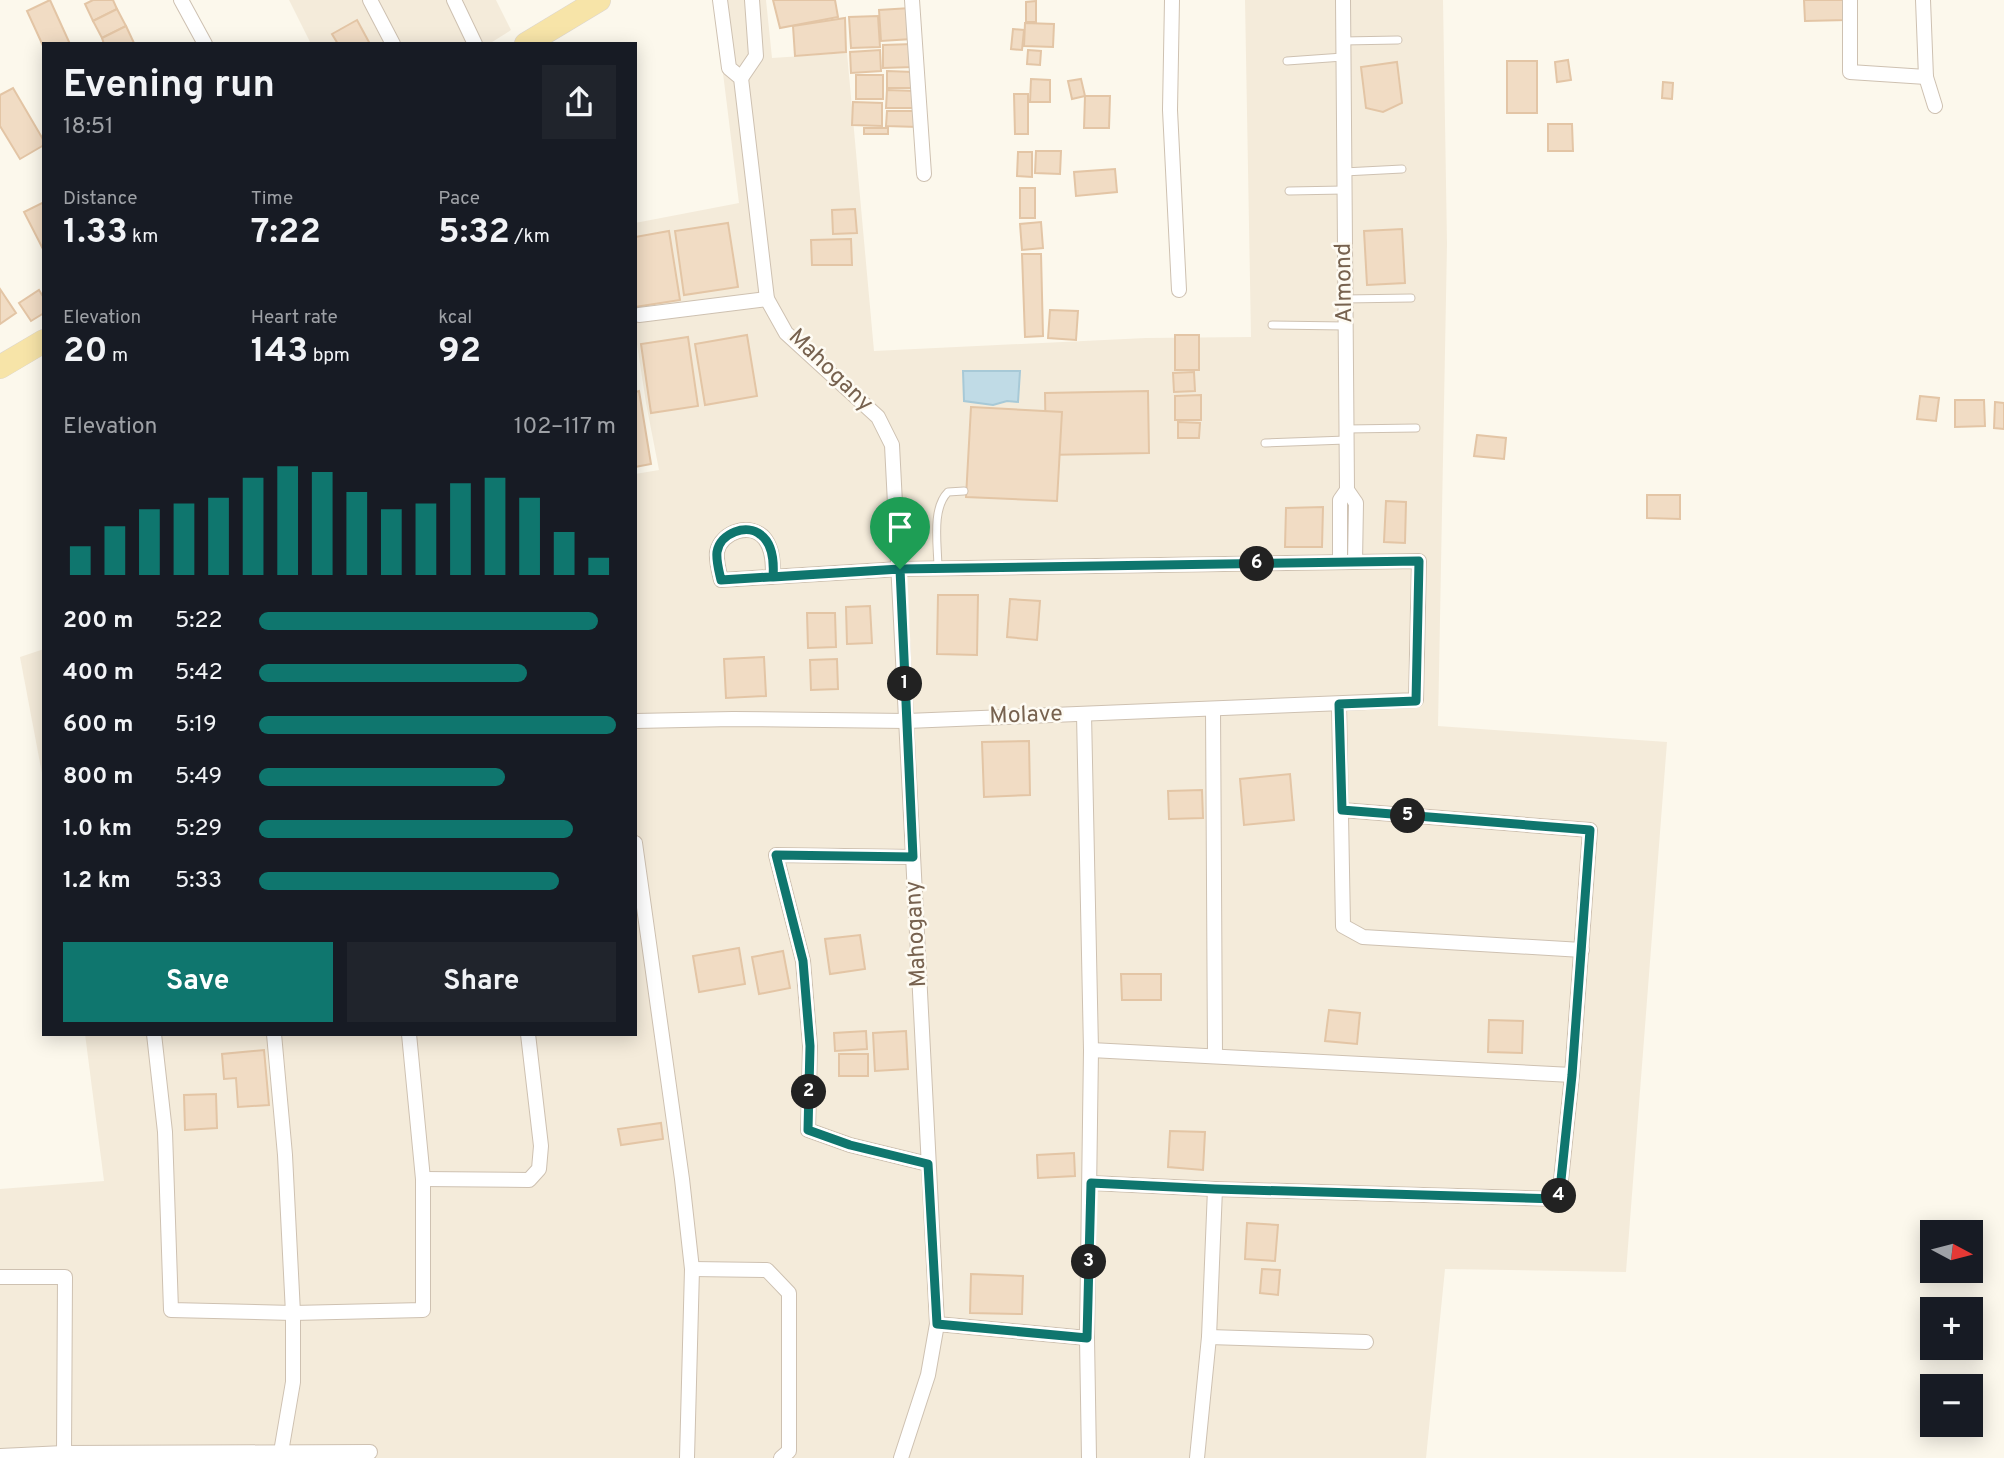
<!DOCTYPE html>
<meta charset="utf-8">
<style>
:root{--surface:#171b24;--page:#20242c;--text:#f1f3f6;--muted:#9ea1a6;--accent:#0f766e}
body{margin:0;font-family:Overpass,sans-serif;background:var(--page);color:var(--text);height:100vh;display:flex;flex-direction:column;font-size:26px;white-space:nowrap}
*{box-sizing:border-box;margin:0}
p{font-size:23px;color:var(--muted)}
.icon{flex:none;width:38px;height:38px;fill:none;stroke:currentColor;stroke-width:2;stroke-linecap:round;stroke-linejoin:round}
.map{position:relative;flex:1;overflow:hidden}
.sheet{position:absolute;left:42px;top:42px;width:595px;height:994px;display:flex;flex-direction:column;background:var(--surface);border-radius:0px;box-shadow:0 4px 18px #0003}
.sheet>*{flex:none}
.needle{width:46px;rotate:97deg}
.tools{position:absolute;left:1920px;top:1220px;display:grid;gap:14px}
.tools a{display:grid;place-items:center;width:63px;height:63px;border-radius:0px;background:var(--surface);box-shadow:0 4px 18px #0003;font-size:35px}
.pin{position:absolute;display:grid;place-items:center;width:60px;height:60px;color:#fff;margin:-72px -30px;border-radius:50% 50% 50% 0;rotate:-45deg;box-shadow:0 0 7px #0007}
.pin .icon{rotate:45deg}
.km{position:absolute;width:35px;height:35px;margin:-18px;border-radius:50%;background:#222;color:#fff;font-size:19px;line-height:35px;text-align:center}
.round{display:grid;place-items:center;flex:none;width:74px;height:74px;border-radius:0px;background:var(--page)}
.summary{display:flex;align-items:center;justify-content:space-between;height:119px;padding:0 21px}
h1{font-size:38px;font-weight:700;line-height:52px}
.stats{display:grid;grid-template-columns:repeat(3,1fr);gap:10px;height:119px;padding:7px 21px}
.stats div{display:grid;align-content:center}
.stats b{font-size:35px;font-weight:700}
.stats small{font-size:19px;font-weight:400}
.stats p{font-size:19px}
.chart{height:196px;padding:14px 21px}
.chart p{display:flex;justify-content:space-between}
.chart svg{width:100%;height:126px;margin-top:7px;stroke:var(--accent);stroke-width:6}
.cta{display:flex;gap:14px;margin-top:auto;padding:14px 21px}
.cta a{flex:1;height:80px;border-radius:0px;background:var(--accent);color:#fff;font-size:28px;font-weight:700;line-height:80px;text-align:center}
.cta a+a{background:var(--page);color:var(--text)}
ul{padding:0 21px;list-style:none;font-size:23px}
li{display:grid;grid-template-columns:112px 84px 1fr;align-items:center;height:52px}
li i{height:18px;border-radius:9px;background:var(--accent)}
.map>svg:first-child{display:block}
</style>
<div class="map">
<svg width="2004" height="1458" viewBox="0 0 2004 1458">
<rect width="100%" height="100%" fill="#fcf8ec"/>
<g fill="#f4ebda">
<polygon points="289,0 496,0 511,30 489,44 311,44"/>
<polygon points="714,0 766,0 772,58 847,53 874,351 1146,338 1251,337 1245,0 1443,0 1447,244 1438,726 1667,742 1626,1272 1445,1269 1426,1458 0,1458 0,1189 104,1181 85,1034 635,1034 635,474 659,470 646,403 635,331 635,223 739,203"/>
<polygon points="44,649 44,784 20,657"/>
</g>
<polygon fill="#c0dbe6" stroke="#a7c9d7" stroke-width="2" points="963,371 1020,371 1018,402 1007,401 993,405 964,401"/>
<g fill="#f1dcc4" stroke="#e3c5a5" stroke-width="2">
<polygon points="50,0 70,44 44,44 44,48 27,11"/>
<polygon points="93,0 113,0 117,9 93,21 85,4"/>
<polygon points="773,0 835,0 838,17 780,28"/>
<polygon points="1804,0 1846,0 1847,20 1805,21"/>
<polygon points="1036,1 1036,22 1026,22 1026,2"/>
<polygon points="910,8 912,39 881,41 879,10"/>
<polygon points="117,9 126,26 102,38 93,21"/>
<polygon points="878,16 880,47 851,48 849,17"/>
<polygon points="845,18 846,52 795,56 793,26"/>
<polygon points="357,20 370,44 338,44 332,34"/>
<polygon points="1025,23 1054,24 1053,47 1024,46"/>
<polygon points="126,26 134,43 104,44 102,38"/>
<polygon points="1013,29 1024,30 1022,50 1011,49"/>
<polygon points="913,44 913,67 883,68 883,45"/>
<polygon points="880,50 881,71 851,73 850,52"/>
<polygon points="1028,50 1041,51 1040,65 1027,64"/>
<polygon points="1568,60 1571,80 1557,82 1555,62"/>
<rect x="1507" y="61" width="30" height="52"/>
<polygon points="1397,62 1402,103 1383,112 1366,108 1361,67"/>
<polygon points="887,71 913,72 913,88 887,88"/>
<rect x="856" y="75" width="27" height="24"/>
<polygon points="1031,79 1050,80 1050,102 1030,102"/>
<polygon points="1081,79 1085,96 1072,99 1068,81"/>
<polygon points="1663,82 1673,83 1672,99 1662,98"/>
<polygon points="13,88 44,141 44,145 20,159 0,126 0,95"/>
<polygon points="887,90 916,91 916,108 886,108"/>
<polygon points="1014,94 1028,94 1028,134 1015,134"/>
<polygon points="1085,96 1110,96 1109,128 1084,128"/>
<polygon points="853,102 882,103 882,126 852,125"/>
<polygon points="887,111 918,111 918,127 886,126"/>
<polygon points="1548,124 1572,124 1573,151 1548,151"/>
<rect x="864" y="128" width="24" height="6"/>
<polygon points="1036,151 1061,151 1060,174 1035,173"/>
<polygon points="1018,152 1032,152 1032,177 1017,176"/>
<polygon points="1115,169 1117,192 1076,196 1074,172"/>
<rect x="1020" y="188" width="15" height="30"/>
<polygon points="44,202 44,251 24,212"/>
<polygon points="855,209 857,233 833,234 832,210"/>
<polygon points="1041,222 1043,248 1022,250 1020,224"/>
<polygon points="728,223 738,287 684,295 675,231"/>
<polygon points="1402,229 1405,283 1367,285 1364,231"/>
<polygon points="669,231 680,300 635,307 635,237"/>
<polygon points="851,239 852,265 812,265 811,240"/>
<polygon points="1022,254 1041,254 1043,336 1025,337"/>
<polygon points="0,289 16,313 0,324"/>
<polygon points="39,290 44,298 44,313 31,321 19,303"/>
<polygon points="1050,310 1078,311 1076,340 1048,338"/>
<polygon points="747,335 757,396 705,405 695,344"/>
<rect x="1175" y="335" width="24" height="35"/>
<polygon points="688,337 698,406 651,413 641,344"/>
<polygon points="1194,372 1195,391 1174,392 1173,373"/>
<polygon points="639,391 651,464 635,467 635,392"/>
<polygon points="1148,391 1149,453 1046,455 1045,393"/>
<polygon points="1201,395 1201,420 1175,420 1175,396"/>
<polygon points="1920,396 1939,398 1936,421 1917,419"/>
<polygon points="1955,400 1984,400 1985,426 1955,427"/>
<polygon points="1995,402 2004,403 2004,429 1994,428"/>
<polygon points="971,407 1062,412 1057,501 966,497"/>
<polygon points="1178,422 1200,423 1199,438 1178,438"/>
<polygon points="1477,435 1506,438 1504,459 1474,456"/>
<polygon points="1647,495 1680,495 1680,519 1647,518"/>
<polygon points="1386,501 1406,502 1405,543 1384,542"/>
<polygon points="1323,507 1322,547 1285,547 1286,508"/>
<polygon points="938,595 978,595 977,655 937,654"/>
<polygon points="1010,599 1040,601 1037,640 1007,637"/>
<polygon points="870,606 872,643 847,644 846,607"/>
<polygon points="807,613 835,613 836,647 808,648"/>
<polygon points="764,657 766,696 726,698 724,659"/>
<polygon points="837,659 838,689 811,690 810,660"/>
<polygon points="1029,741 1030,795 984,797 982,742"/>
<polygon points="1290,774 1294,820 1244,825 1240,779"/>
<polygon points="1202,790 1203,818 1169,819 1168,791"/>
<polygon points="860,935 865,969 830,974 825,939"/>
<polygon points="739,948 745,984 699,992 693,956"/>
<polygon points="783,951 790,988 759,994 752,957"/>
<polygon points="1121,974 1161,974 1161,1000 1122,1000"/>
<polygon points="1329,1010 1360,1013 1357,1044 1325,1041"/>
<polygon points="1489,1020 1523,1021 1522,1053 1488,1052"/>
<polygon points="866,1031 867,1049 835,1051 834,1033"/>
<polygon points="906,1031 908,1069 875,1071 873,1033"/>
<polygon points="264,1050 269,1105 238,1107 236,1078 224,1079 222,1054"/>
<rect x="839" y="1054" width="29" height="22"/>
<polygon points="216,1094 217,1128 185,1130 184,1095"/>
<polygon points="661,1123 663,1139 621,1145 618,1129"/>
<polygon points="1170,1131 1205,1132 1203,1170 1168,1167"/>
<polygon points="1074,1153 1075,1176 1038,1178 1037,1155"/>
<polygon points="1247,1223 1278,1225 1275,1261 1245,1259"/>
<polygon points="1262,1269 1280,1270 1278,1295 1260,1293"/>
<polygon points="971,1274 1023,1276 1022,1314 970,1313"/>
</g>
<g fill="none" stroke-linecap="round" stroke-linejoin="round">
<defs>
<g id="lane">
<polyline points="1343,41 1398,40"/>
<polyline points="1287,61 1343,57"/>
<polyline points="1344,172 1402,169"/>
<polyline points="1289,191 1344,190"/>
<polyline points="1345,299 1411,298"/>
<polyline points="1272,325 1345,326"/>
<polyline points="1347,429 1416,428"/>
<polyline points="1265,443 1346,440"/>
<path d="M938,569c0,-23 -7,-60 10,-77l16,-1"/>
</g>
<g id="street">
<polyline points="181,0 205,44"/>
<polyline points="370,0 393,44"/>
<polyline points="454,0 475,44"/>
<polyline points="720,0 729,68 741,78 767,299 786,333 878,417 892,445 937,1324 928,1375 901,1458"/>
<polyline points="912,0 924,174"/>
<polyline points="1172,0 1170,110 1179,290"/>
<polyline points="1343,0 1347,490 1356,503 1355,562"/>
<polyline points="1850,0 1850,72 1926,77"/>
<polyline points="1923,0 1926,77 1935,106"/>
<polyline points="741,78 756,56 752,0"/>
<polyline points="639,315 767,299"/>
<polyline points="1340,562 1340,500 1347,490"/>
<polyline points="1339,704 1343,926 1363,937 1582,950"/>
<polyline points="1213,709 1215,1056"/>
<polyline points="1084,714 1091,1050 1087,1338 1089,1458"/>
<path d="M635,721l98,-2 174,2 509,-21 3,-139 -519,8 -179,11c-2,-9 -5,-19 -4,-28 4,-21 35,-30 48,-13 8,11 8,25 8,38"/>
<polyline points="635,843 682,1179 692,1269 687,1458"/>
<polyline points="913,857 776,855 803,961 810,1046 808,1130 850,1145 928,1164"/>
<polyline points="154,1034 165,1132 171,1310 293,1313 423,1310 423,1179 409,1034"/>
<polyline points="274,1034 285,1155 293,1313 293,1382 280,1458"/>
<polyline points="1091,1050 1572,1075"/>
<polyline points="423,1179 529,1180 539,1169 541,1146 528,1034"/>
<polyline points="1091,1183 1215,1189 1559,1199 1572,1075 1590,830 1342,810"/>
<polyline points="692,1269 767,1270 789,1293 789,1451 781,1458"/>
<polyline points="0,1277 65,1277 64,1453"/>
<polyline points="937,1324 1087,1338"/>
<polyline points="1209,1337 1366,1342"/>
<polyline points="0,1456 64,1453 370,1452"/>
<polyline points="1197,1458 1209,1337 1215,1189"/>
</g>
<g id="primary">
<polyline points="526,44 599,0"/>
<polyline points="0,367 44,341"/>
</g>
</defs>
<use href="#lane" stroke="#cec1b1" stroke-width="9"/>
<use href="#street" stroke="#cec1b1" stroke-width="16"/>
<use href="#primary" stroke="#dcd6d1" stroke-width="24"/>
<use href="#lane" stroke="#fff" stroke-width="7"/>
<use href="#street" stroke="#fff" stroke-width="14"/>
<use href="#primary" stroke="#f7e4a8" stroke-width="23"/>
</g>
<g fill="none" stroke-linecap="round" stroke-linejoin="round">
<defs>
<path id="route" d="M900,569l-179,11c-2,-9 -5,-19 -4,-28 3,-19 30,-29 44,-17 12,9 13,28 12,42l127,-8 13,288 -137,-2 27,106 7,85 -2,84 42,15 78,19 9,160 150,14 4,-155 124,6 344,10 13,-124 18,-245 -248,-20 -3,-106 77,-3 3,-140 -519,8"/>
</defs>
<use href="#route" stroke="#fff" stroke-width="14"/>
<use href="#route" stroke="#0f766e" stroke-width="9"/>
</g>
<g text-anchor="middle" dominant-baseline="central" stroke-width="5" stroke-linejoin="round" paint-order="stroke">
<g font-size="23" fill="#77624f" stroke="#fefbf3">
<text transform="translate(1345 283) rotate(-91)">Almond</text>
<text transform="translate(830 371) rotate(44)">Mahogany</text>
<text transform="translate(1026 716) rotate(-2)">Molave</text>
<text transform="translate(917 934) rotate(-93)">Mahogany</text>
</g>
</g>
</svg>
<div class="tools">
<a><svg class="needle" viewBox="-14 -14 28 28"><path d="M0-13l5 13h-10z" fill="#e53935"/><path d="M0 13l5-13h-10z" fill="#9ea1a6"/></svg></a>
<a>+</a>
<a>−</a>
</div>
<div class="pin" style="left:900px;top:569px;background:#1e9e55"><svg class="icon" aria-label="arrive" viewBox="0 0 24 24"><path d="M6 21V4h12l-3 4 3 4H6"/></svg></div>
<b class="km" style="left:905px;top:684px">1</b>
<b class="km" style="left:809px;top:1092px">2</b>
<b class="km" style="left:1089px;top:1262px">3</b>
<b class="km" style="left:1559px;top:1196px">4</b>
<b class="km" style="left:1408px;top:816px">5</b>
<b class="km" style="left:1257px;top:564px">6</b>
<section class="sheet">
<div class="summary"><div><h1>Evening run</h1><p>18:51</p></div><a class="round"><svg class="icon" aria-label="share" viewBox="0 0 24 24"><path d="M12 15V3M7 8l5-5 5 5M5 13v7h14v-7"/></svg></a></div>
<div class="stats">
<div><p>Distance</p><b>1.33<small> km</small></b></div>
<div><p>Time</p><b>7:22</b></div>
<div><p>Pace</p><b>5:32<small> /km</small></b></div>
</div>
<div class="stats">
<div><p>Elevation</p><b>20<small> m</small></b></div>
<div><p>Heart rate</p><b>143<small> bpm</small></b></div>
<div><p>kcal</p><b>92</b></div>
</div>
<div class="chart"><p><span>Elevation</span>102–117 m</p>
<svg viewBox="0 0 160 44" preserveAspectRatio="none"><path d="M5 44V34M15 44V27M25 44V21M35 44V19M45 44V17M55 44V10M65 44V6M75 44V8M85 44V15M95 44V21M105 44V19M115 44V12M125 44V10M135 44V17M145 44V29M155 44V38"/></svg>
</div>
<ul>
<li><b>200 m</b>5:22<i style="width:95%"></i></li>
<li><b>400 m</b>5:42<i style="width:75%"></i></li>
<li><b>600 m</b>5:19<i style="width:100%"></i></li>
<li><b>800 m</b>5:49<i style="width:69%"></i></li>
<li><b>1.0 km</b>5:29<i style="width:88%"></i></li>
<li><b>1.2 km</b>5:33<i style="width:84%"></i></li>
</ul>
<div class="cta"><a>Save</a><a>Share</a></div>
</section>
</div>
